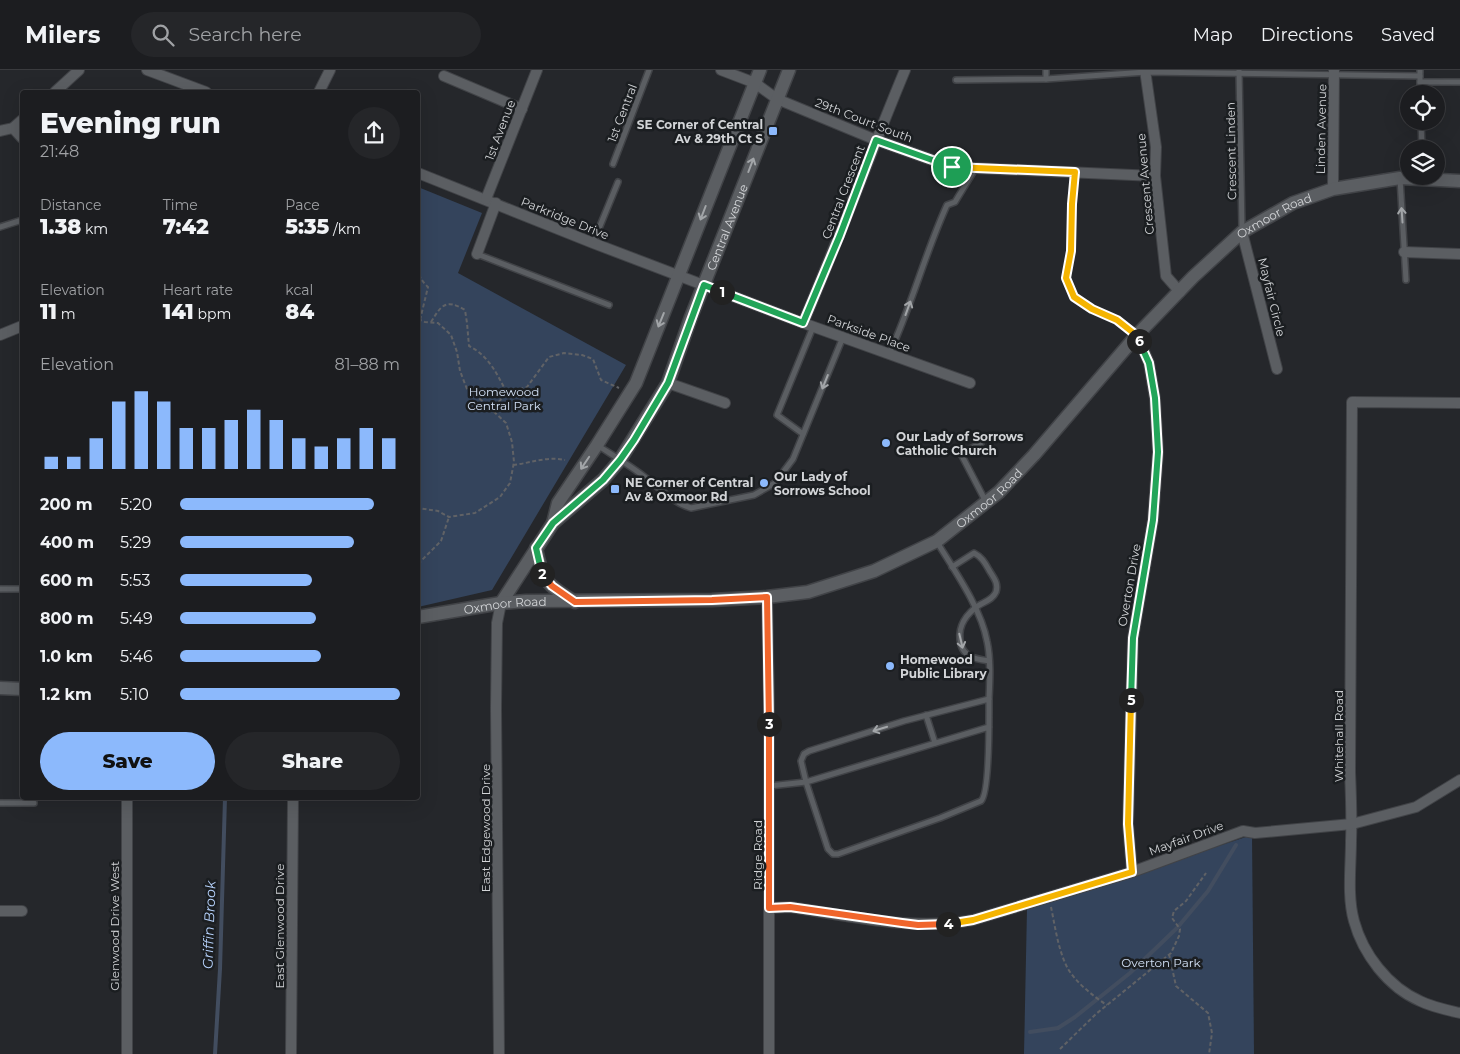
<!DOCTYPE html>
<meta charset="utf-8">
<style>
:root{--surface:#1c1d20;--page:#252629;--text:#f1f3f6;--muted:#a0a2a5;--line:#3a3b3e;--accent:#8cb9fc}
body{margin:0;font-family:Montserrat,sans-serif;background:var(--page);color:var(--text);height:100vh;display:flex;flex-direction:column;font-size:19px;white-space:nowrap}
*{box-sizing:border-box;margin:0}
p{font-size:16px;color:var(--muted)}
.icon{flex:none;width:28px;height:28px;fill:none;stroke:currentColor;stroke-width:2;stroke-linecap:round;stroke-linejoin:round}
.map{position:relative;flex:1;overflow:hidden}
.side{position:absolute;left:20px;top:20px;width:400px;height:710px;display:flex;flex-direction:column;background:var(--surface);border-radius:5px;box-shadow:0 5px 20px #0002,0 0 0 1px var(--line)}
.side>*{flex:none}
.controls{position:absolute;left:1400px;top:15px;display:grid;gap:10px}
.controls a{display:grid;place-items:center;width:45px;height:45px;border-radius:50%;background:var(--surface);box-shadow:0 5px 20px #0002,0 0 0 1px var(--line);font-size:25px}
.pin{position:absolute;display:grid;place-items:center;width:42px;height:42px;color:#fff;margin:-21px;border:2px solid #fff;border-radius:50%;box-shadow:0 1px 5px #0007}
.km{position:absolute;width:25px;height:25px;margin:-12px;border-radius:50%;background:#222;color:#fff;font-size:14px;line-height:25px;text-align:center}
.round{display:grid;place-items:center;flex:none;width:52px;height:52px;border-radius:26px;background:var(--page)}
.overview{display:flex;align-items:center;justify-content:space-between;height:85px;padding:0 20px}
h1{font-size:28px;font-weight:800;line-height:38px}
.figures{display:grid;grid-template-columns:repeat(3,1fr);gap:8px;height:85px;padding:5px 20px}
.figures div{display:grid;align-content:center}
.figures b{font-size:21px;font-weight:800}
.figures small{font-size:14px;font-weight:400}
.figures p{font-size:14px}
.chart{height:140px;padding:10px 20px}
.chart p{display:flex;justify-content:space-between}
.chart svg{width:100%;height:90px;margin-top:5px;stroke:var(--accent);stroke-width:6}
.button{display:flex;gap:10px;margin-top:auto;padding:10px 20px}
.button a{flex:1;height:58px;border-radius:30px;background:var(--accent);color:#111;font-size:20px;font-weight:800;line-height:58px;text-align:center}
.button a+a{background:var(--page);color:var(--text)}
ul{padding:0 20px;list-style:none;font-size:16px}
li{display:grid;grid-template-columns:80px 60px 1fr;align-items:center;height:38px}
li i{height:12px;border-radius:6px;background:var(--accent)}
header{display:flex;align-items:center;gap:30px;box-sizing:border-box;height:70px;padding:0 25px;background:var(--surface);border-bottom:1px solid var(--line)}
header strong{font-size:24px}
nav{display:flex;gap:28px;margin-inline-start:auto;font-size:18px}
.search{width:350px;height:45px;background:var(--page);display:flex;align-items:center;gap:12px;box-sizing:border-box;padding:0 18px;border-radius:28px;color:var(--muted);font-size:19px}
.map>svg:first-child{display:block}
</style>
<header>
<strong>Milers</strong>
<div class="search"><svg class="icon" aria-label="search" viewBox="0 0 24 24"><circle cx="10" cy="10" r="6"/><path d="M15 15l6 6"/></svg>Search here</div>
<nav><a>Map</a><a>Directions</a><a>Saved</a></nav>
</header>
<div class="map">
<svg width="1460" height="984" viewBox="0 0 1460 984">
<rect width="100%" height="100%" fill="#25272b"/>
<g fill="#34445c">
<polygon points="418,117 482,143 458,203 626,295 492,520 418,537"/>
<polygon points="1252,765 1254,984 1024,984 1027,839"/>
</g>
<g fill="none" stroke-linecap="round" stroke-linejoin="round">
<g stroke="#424d5f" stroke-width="4">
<polyline points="1030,962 1058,958 1075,947 1130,903 1177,858 1208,821 1236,775"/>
<polyline points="215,984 220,899 225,728"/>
</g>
<defs>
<g id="service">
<polyline points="1046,0 1046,9"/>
<polyline points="1239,0 1242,159"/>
<polyline points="1420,0 1420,24"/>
<polyline points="956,10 1046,9 1146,2 1420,6"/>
<polyline points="1420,12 1460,12"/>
<polyline points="1421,51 1422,79"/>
<polyline points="613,94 649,0"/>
<polyline points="1075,102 1072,135 1071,181 1066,208 1074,227 1092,239 1117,250 1136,265"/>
<polyline points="1400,108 1406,210"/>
<polyline points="0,157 22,150"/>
<polyline points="593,173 618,112"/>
<polyline points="477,184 609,235"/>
<path d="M889,284c23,-49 36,-101 58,-149l8,-3 20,-33"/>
<polyline points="803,364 777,345 813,257"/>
<polyline points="981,373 961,384 986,432"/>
<path d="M597,375c17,11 34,21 49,33 15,11 27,25 45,30l63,-13 21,-12 18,-24 50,-122"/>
<path d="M937,472c17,28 44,66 50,99 4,18 3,39 2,58"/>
<path d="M952,497l22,-14c8,4 11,10 15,17 4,7 10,13 7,22 -4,9 -14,10 -21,16 -12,10 -18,21 -14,37 4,13 16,14 28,16"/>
<polyline points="0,519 22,519"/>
<polyline points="926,645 935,673"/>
<path d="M769,716l37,-4 -5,-21 3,-7 5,-3 95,-30 85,-22c0,16 1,94 -8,102l-41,17 -102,36h-5l-5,-5 -22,-67 183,-55"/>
<polyline points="0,733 34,733"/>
</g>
<g id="minor">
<polyline points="147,0 206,22"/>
<polyline points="721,0 755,13 777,29 876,70 952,97 1155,106"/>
<polyline points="1145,0 1156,77 1155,106 1166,206 1180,222"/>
<polyline points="444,6 522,39"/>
<polyline points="55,22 79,0"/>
<polyline points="319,22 330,0"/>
<polyline points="13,58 22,68"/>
<polyline points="0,61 13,58 22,50"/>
<polyline points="418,103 593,173 803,253 970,313"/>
<polyline points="1333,119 1334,0"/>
<polyline points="486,129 537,0"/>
<polyline points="1242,162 1277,299"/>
<polyline points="1404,182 1460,184"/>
<polyline points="477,184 496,133"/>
<path d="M803,253c36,-84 67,-169 102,-253"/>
<polyline points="0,265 22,256"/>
<polyline points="668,313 725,333"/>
<path d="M1460,333l-108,-1 -2,370c1,23 2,46 1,69 0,25 -4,55 3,80 9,33 34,66 66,80 12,6 27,9 40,12"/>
<polyline points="767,527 769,631 769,984"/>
<polyline points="127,728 127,984"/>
<polyline points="1132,802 1128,754 1133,568 1153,450 1158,382 1155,329 1149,293 1137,265"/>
<path d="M769,838l21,-1c61,9 122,24 183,13l159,-48 111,-41 12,2 97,-9 64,-17 44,-27"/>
<polyline points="0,841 22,841"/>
<polyline points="291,984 293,728"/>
<polyline points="499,984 496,638 497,553 501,533"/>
</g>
<g id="secondary">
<polyline points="553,453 558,433 597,375 636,313 760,0"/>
<path d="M536,478c6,33 11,37 39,54"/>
<path id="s1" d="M501,533l52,-80 50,-43 17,-20 48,-77 23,-66 98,-247"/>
<path id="s2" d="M418,547l83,-14 25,-2 186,-1 55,-3 41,-5 66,-21 63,-30 62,-49 35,-37 103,-120 56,-58 49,-45 51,-29 40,-14 67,-11 60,3"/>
<polyline points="0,618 22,619"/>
</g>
</defs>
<use href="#service" stroke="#414347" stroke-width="8"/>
<use href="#minor" stroke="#414347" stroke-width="12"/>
<use href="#secondary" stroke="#414347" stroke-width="15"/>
<g stroke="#606266" stroke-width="2" stroke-dasharray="4 2.5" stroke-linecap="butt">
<polyline points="418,249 425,252 438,253 451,265 457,282 460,301 467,319 479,328 506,353 512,372 514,392 510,413 500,427 475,443 449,447 438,441 418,438"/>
<path d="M420,250l8,-33c-7,-7 -11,-12 -8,-22"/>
<path d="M431,252c10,-16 14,-24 34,-12l2,13 2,23c20,10 28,28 38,47l-15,16"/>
<polyline points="507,323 527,317 549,287 564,283 582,285 593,289 601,310 619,318"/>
<path d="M513,395c18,-2 34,-9 52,-5"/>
<polyline points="418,494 441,471 449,447"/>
<path d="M1051,837c4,19 7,42 16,60 7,14 27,30 40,38"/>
<polyline points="1169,884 1176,916 1208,943 1212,963 1209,984"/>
<polyline points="1060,979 1096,944 1171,883 1179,866 1180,859 1172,848 1174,841 1186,831 1206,803"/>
</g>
<use href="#service" stroke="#5b5e62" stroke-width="5"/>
<use href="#minor" stroke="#5b5e62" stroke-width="10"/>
<use href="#secondary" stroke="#5b5e62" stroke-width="12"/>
</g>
<defs><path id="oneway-shaft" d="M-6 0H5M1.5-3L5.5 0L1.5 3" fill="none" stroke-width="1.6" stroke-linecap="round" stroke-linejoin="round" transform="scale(1.25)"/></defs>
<g stroke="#a2a5a8">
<use href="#oneway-shaft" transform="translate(751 95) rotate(-69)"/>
<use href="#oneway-shaft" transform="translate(703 143) rotate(111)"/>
<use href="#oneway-shaft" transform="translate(1402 145) rotate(-94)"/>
<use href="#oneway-shaft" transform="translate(908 238) rotate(-70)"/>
<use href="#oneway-shaft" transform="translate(661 250) rotate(112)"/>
<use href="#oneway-shaft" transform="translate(825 312) rotate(112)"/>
<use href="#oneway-shaft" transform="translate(585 393) rotate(124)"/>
<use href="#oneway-shaft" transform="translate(961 571) rotate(77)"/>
<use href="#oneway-shaft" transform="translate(880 659) rotate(163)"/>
</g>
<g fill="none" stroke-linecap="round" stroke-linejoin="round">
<defs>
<polyline id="split-1" points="722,222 803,253 840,165 876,70 952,97"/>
<polyline id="split-2" points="542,504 536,478 553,453 603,410 620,390 634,370 668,313 704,215 722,222"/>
<polyline id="split-3" points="542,504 552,516 575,532 712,530 767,527 769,654"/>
<polyline id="split-4" points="769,654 769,838 790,837 902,853 918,855 948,854"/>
<polyline id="split-5" points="948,854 973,850 1132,802 1128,754 1131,630"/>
<polyline id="split-6" points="1131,630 1133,568 1153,450 1158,382 1155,328 1149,293 1139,271"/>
<polyline id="split-7" points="952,97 1075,102 1072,134 1071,181 1066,208 1074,227 1092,239 1117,250 1136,265 1139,271"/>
</defs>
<use href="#split-1" stroke="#fff" stroke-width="10"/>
<use href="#split-2" stroke="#fff" stroke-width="10"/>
<use href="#split-3" stroke="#fff" stroke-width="10"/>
<use href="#split-4" stroke="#fff" stroke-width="10"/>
<use href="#split-5" stroke="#fff" stroke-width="10"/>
<use href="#split-6" stroke="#fff" stroke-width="10"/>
<use href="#split-7" stroke="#fff" stroke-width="10"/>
<use href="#split-1" stroke="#22a559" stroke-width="6"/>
<use href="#split-2" stroke="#22a559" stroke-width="6"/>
<use href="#split-3" stroke="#f0652b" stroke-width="6"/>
<use href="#split-4" stroke="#f0652b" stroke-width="6"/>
<use href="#split-5" stroke="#f5b400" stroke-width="6"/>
<use href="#split-6" stroke="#22a559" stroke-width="6"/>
<use href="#split-7" stroke="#f5b400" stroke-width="6"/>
</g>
<g fill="#8cb9fc" stroke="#1b1e21" stroke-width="2">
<rect x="768" y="56" width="10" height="10" rx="2.5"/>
<circle cx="886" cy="373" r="5"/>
<circle cx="764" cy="413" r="5"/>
<rect x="610" y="414" width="10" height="10" rx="2.5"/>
<circle cx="890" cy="596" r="5"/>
</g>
<g text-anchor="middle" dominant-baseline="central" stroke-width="5" stroke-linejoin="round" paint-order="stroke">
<g font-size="12" fill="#d2d4d7" stroke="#1b1e21">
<text transform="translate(622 43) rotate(-69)">1st Central</text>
<text transform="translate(864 50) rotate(21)">29th Court South</text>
<text transform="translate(1321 59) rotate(-89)">Linden Avenue</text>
<text transform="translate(500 60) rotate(-69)">1st Avenue</text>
<text transform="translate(1231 81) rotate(-91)">Crescent Linden</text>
<text transform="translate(1145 114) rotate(-95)">Crescent Avenue</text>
<text transform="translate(843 122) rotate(-69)">Central Crescent</text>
<text stroke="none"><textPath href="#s2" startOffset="1002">Oxmoor Road</textPath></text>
<text transform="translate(565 148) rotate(22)">Parkridge Drive</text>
<text stroke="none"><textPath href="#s1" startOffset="445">Central Avenue</textPath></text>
<text transform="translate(1272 227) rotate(76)">Mayfair Circle</text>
<text transform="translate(869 263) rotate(20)">Parkside Place</text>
<text stroke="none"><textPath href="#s2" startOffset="598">Oxmoor Road</textPath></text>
<text transform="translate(1129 515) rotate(-80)">Overton Drive</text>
<text stroke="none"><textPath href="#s2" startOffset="88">Oxmoor Road</textPath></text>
<text transform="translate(1338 666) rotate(-90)">Whitehall Road</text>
<text transform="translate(485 758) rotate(-90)">East Edgewood Drive</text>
<text transform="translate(1186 768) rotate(-20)">Mayfair Drive</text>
<text transform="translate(757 785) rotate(-90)">Ridge Road</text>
<text transform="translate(114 856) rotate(-90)">Glenwood Drive West</text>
<text transform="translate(279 856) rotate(-90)">East Glenwood Drive</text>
</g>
<g font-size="12" font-weight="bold" fill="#d2d4d7" stroke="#1b1e21" text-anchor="start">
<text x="763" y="54" text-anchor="end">SE Corner of Central<tspan x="763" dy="14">Av &amp; 29th Ct S</tspan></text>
<text x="896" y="366">Our Lady of Sorrows<tspan x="896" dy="14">Catholic Church</tspan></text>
<text x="774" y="406">Our Lady of<tspan x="774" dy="14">Sorrows School</tspan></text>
<text x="625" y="412">NE Corner of Central<tspan x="625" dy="14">Av &amp; Oxmoor Rd</tspan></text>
<text x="900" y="589">Homewood<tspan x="900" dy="14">Public Library</tspan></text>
</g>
<g font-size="12" fill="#d2e0f5" stroke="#1b1e21">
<text x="504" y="321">Homewood<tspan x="504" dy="14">Central Park</tspan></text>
<text x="1161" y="892">Overton Park</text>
</g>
<g font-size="14" font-style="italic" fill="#b7d3fd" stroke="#1b1e21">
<text transform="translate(209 855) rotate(-88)">Griffin Brook</text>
</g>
</g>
</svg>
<div class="controls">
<a><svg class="icon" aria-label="locate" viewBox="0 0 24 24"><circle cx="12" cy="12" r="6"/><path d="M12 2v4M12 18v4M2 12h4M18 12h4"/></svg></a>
<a><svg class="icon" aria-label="layers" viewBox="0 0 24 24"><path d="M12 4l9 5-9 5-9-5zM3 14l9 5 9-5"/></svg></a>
</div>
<div class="pin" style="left:952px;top:97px;background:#1e9e55"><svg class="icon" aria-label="arrive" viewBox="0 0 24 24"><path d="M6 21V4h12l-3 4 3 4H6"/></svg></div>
<b class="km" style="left:722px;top:222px">1</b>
<b class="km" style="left:542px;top:504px">2</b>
<b class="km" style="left:769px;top:654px">3</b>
<b class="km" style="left:948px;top:854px">4</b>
<b class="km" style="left:1131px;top:630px">5</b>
<b class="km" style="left:1139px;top:271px">6</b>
<section class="side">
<div class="overview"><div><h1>Evening run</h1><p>21:48</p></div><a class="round"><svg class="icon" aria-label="share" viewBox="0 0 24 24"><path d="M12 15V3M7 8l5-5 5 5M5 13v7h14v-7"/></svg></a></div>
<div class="figures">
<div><p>Distance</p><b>1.38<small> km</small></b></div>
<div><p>Time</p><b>7:42</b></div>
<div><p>Pace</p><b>5:35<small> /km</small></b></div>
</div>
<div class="figures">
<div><p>Elevation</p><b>11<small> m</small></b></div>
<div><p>Heart rate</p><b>141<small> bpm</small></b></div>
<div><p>kcal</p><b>84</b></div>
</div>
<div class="chart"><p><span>Elevation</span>81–88 m</p>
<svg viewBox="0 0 160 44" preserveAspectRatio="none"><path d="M5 44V38M15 44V38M25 44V29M35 44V11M45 44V6M55 44V11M65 44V24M75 44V24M85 44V20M95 44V15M105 44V20M115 44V29M125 44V33M135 44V29M145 44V24M155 44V29"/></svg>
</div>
<ul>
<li><b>200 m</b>5:20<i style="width:88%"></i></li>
<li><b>400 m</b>5:29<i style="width:79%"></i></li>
<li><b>600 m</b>5:53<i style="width:60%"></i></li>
<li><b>800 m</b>5:49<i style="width:62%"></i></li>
<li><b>1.0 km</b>5:46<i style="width:64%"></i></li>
<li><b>1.2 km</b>5:10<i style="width:100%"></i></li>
</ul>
<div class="button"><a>Save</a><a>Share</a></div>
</section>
</div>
